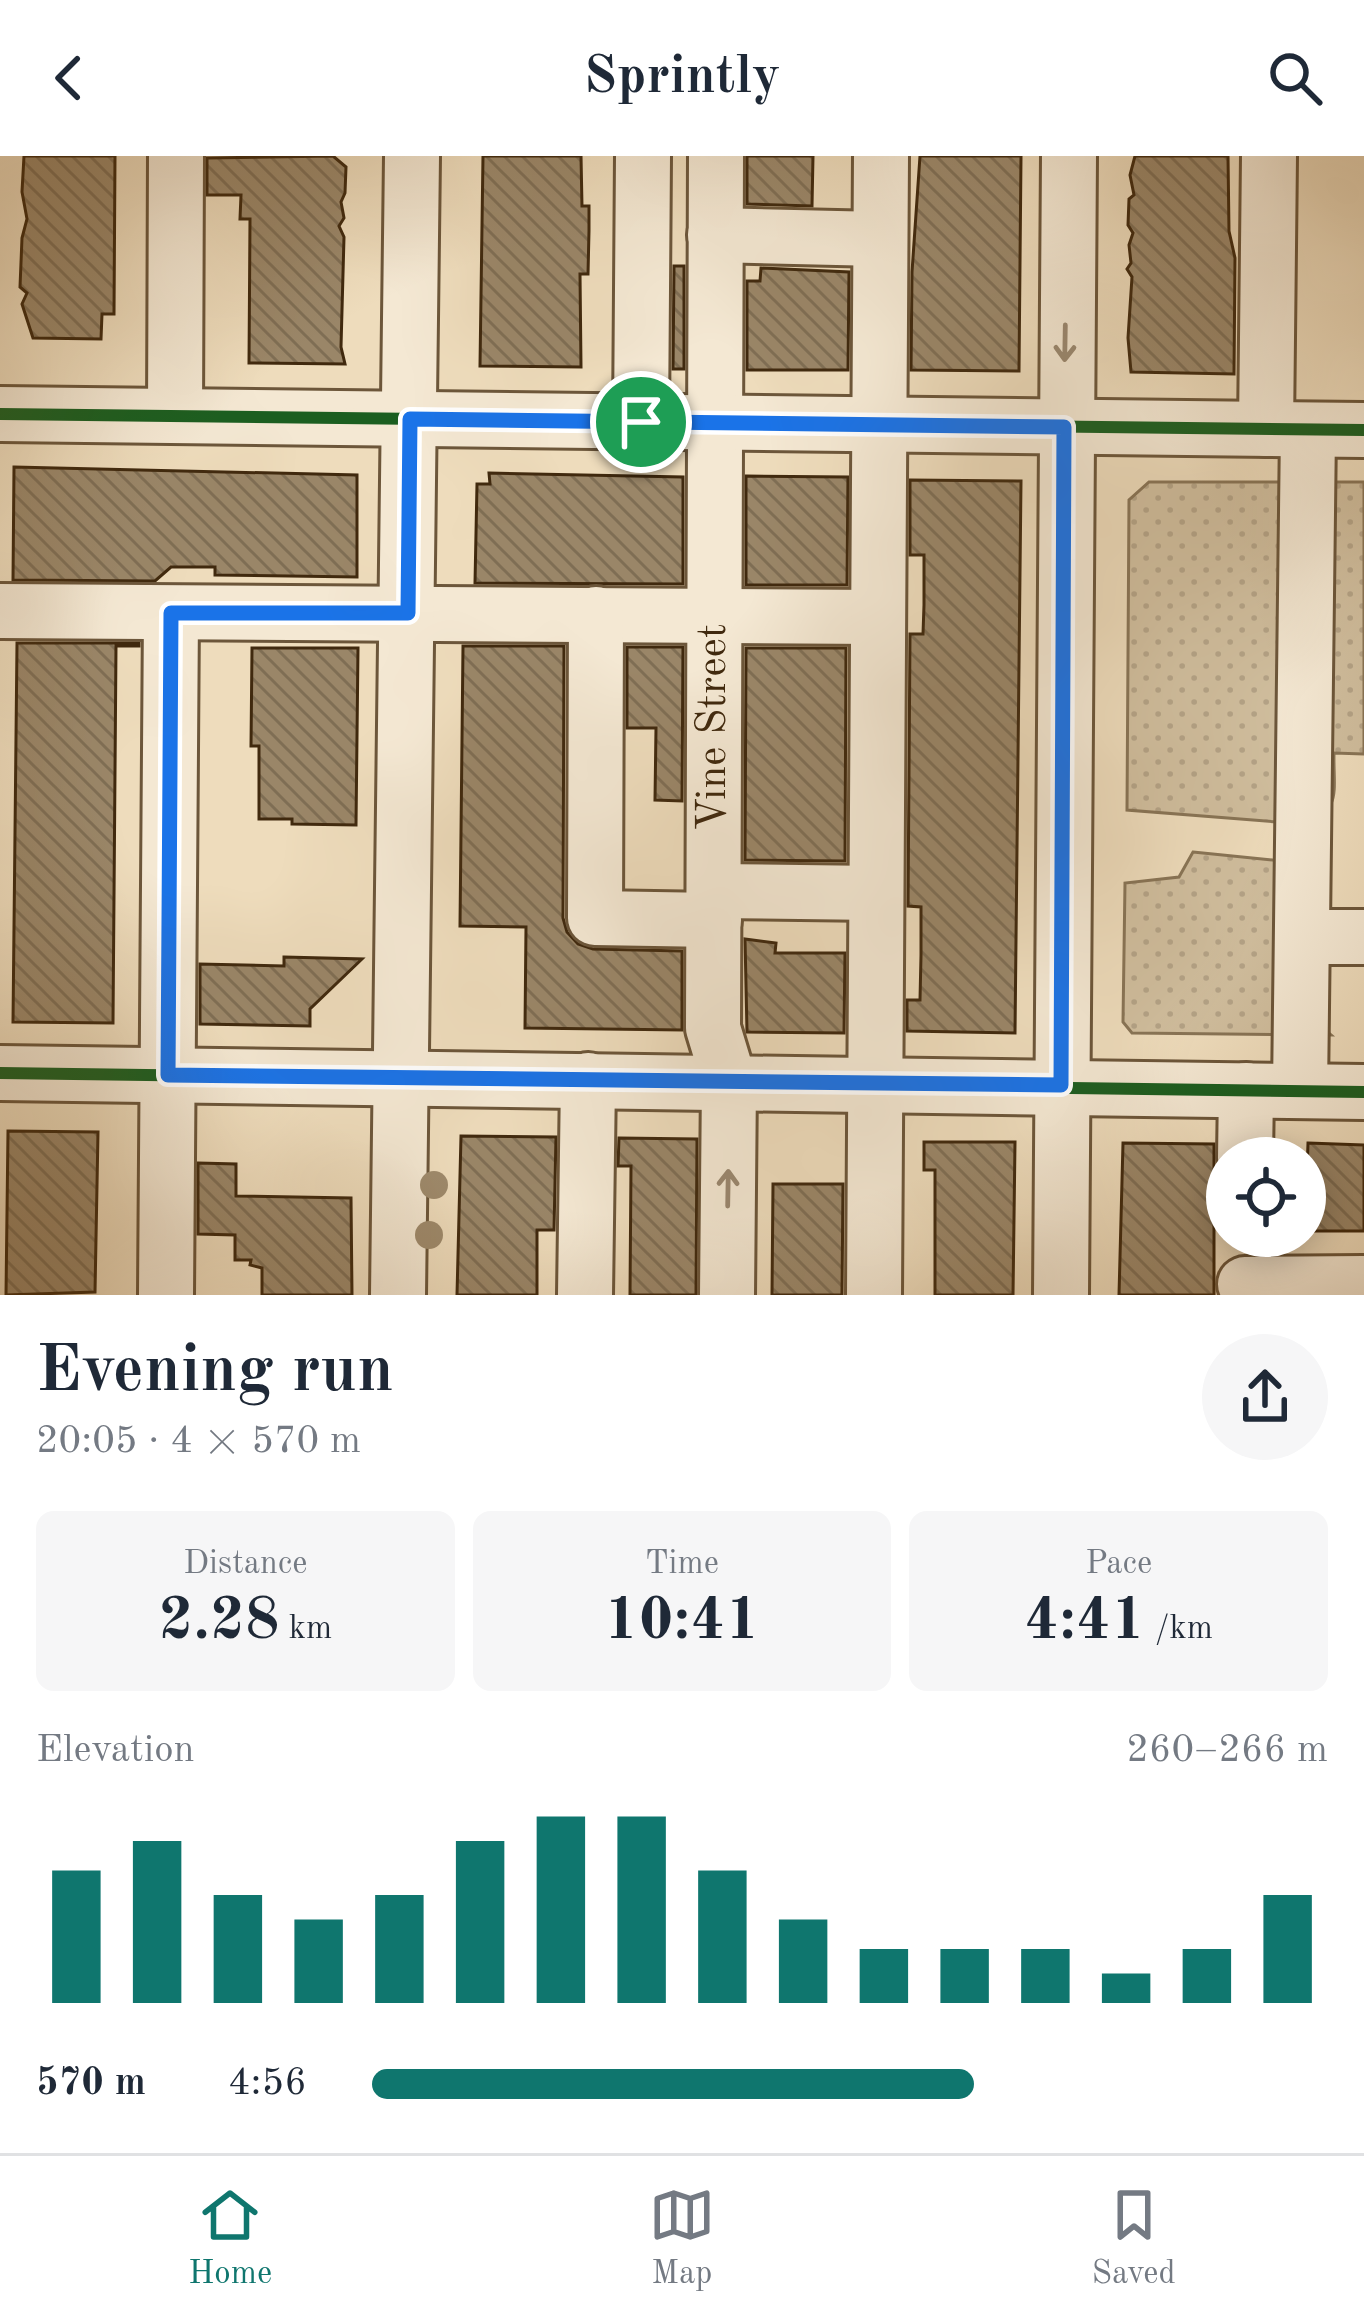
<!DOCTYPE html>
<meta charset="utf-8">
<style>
:root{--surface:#fff;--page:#f6f6f7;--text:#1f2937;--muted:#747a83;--line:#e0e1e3;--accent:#0f766e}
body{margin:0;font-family:"Old Standard TT",serif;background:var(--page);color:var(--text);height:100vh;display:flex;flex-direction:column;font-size:45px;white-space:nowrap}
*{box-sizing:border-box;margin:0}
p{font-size:39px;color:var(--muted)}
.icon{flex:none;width:66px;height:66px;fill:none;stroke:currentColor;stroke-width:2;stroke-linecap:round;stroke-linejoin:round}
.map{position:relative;height:1139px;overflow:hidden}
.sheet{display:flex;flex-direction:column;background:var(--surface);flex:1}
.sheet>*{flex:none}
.tools{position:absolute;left:1206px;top:981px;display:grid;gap:24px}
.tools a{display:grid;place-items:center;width:120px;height:120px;border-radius:50%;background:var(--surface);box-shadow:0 6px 30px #0003;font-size:60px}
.pin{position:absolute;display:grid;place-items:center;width:102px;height:102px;color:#fff;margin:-51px;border:6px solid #fff;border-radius:50%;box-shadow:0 3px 12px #0007}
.round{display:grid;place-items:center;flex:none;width:126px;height:126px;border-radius:63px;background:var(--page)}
.overview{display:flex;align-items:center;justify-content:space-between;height:204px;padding:0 36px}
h1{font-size:66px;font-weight:700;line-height:90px}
.figures{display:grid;grid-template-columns:repeat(3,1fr);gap:18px;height:204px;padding:12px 36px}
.figures div{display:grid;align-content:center;border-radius:18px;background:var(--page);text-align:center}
.figures b{font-size:60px;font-weight:700}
.figures small{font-size:33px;font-weight:400}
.figures p{font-size:33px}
.chart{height:336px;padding:24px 36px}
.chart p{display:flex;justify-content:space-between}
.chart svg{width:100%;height:216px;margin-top:12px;stroke:var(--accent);stroke-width:6}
ul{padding:0 36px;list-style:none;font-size:39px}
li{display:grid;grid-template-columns:192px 144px 1fr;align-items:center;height:90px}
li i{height:30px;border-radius:15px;background:var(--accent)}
header{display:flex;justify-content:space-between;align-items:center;height:156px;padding:0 36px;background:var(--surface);font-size:54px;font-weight:700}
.dock{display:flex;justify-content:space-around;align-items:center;height:168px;border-top:3px solid var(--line);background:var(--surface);font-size:33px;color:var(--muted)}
.dock a{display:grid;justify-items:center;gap:6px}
.dock .on{color:var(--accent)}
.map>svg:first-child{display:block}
</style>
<header><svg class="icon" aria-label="back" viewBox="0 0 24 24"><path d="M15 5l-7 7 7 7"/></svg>Sprintly<svg class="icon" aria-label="search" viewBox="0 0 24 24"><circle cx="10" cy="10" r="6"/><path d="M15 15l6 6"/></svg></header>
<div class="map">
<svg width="1364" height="1139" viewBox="0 0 1364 1139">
<defs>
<pattern id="grass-dots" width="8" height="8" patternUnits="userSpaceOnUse" patternTransform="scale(3)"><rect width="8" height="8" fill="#d0be9e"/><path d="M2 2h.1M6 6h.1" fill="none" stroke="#b4a387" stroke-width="1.8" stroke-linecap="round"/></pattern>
<pattern id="building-back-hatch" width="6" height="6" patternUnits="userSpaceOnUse" patternTransform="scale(3)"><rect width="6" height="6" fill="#9a8668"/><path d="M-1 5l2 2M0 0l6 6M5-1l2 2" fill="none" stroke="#7f6e54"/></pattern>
</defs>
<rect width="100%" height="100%" fill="#eedcbc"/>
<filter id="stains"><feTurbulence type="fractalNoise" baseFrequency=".00167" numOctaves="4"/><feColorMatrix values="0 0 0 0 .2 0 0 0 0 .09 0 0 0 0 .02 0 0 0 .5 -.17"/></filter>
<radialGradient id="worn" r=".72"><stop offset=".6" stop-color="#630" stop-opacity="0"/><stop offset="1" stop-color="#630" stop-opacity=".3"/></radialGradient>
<g fill="url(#grass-dots)" stroke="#887456" stroke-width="3">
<path d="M1149,326h215v272l-30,-1c-1,37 9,59 -32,71l-175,-14 2,-310z"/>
<polygon points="1193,696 1313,708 1330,722 1324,873 1331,879 1132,877 1123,866 1125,727 1179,721"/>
</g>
<g fill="url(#building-back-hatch)" stroke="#40290e" stroke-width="3">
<polygon points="24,0 115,0 114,158 102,158 101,183 33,182 22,148 27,137 20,131 22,82 27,63 22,36"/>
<polygon points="333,0 346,11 345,37 341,46 344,62 339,70 344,81 341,191 345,208 249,207 250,63 240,63 241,39 207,39 207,2"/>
<polygon points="483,0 581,0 582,50 589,50 589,75 588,118 580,118 581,211 480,210"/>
<polygon points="747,0 813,0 812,50 747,48"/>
<polygon points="920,0 1021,0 1019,215 911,214 912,116"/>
<polygon points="1135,0 1228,0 1229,75 1235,102 1234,218 1131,216 1128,182 1132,121 1127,113 1131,107 1129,89 1133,77 1128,69 1129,43 1134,39 1130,19"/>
<polygon points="674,110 684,110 684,213 673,213"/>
<polygon points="761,112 849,116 848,214 747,214 747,125 760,125"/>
<polygon points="14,311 357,319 357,421 215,419 215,411 171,411 155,425 13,424"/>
<polygon points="489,317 683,321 683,428 475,427 477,328 490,328"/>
<polygon points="746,320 848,321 847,429 746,429"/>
<polygon points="910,324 1021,325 1015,877 907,875 907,844 920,844 921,799 921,751 908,750 910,478 923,478 924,449 924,399 910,399"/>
<polygon points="17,487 139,487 139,490 116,490 113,867 13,866"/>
<polygon points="463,490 564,490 563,762 567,776 578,788 593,793 682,795 682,874 525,872 526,771 460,770"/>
<polygon points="627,491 683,491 682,645 655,644 656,572 627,572"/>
<polygon points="252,492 358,492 356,669 292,668 292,663 259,663 259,590 251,590"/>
<polygon points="746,492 846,492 845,705 745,704"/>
<polygon points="745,783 776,787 775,797 845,797 844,877 747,876"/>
<polygon points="284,801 362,803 310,853 310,870 200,868 200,808 284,810"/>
<polygon points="8,975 98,976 95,1136 6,1139"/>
<polygon points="461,980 556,981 554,1074 537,1074 537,1139 457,1139"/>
<polygon points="619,982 697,983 696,1139 630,1139 631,1010 618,1010"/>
<polygon points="924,986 1015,986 1013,1139 935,1139 935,1014 924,1014"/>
<polygon points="1123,987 1214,988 1214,1139 1119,1139"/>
<polygon points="1308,987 1364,989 1364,1075 1305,1075"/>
<polygon points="198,1007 236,1008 236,1040 351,1042 352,1139 262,1139 262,1112 250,1109 251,1104 235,1104 235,1079 198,1078"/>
<polygon points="773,1028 843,1028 842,1139 772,1139"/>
</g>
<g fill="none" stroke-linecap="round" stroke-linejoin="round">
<defs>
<g id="minor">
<polyline points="716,0 713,872 729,925 727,1139"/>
<polyline points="715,79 880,83"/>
<polyline points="0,258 1364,274"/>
<polyline points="175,260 176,0"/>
<polyline points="641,266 643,0"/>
<polyline points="1266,273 1269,0"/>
<polyline points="0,455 878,461"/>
<polyline points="596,458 595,762 714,764"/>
<polyline points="714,735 876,737"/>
<polyline points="1302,781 1364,781"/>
<polyline points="0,917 1364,936"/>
<polyline points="1300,935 1308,274"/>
<polyline points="1245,1002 1246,934"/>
<polyline points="1245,1128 1364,1127"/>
<polyline points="166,1139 171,457"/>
<polyline points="398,1139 412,0"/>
<polyline points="585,1139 588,924"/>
<polyline points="874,1139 881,0"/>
<polyline points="1061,1139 1069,0"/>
</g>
</defs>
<use href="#minor" stroke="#6c563a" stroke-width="60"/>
<use href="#minor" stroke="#f4e8d3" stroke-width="54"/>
<defs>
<g id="cycleway">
<polyline points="0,258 1364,274"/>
<polyline points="0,917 1364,936"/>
</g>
</defs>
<use href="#cycleway" stroke="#f4e8d3" stroke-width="20"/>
<use href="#cycleway" stroke="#1b5e20" stroke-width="12"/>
</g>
<g fill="#9e8a6c">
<circle cx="434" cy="1029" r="14"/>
<circle cx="429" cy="1079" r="14"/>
</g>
<defs><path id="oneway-shaft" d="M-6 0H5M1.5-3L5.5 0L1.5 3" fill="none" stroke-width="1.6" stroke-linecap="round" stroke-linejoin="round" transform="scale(3)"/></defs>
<g stroke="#9a8870">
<use href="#oneway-shaft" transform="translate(1065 187) rotate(91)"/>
<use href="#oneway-shaft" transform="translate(728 1032) rotate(-89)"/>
</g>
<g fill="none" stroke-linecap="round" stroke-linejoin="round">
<defs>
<polygon id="route" points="410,263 1064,271 1061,929 168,919 171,457 408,457"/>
</defs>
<use href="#route" stroke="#fff" stroke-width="24"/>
<use href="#route" stroke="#1a73e8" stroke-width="15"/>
</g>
<g text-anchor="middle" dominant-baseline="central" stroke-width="12" stroke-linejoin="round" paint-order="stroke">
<g font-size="42" fill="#40290e" stroke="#f4e8d3">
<text transform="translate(714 571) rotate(-90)">Vine Street</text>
</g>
</g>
<rect width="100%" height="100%" filter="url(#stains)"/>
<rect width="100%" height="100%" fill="url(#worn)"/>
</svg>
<div class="tools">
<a><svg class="icon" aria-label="locate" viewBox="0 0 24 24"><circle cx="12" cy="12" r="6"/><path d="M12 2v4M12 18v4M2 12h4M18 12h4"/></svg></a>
</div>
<div class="pin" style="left:641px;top:266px;background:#1e9e55"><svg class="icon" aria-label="arrive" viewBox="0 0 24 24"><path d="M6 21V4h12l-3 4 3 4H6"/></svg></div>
</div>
<section class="sheet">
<div class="overview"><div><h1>Evening run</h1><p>20:05 · 4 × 570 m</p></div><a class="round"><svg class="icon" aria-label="share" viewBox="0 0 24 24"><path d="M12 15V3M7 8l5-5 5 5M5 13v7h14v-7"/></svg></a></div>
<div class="figures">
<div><p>Distance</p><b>2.28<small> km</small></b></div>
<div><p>Time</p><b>10:41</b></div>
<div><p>Pace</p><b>4:41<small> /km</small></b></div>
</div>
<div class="chart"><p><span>Elevation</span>260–266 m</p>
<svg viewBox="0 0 160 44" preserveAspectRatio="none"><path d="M5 44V17M15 44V11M25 44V22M35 44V27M45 44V22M55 44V11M65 44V6M75 44V6M85 44V17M95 44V27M105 44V33M115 44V33M125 44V33M135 44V38M145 44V33M155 44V22"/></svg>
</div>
<ul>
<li><b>570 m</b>4:56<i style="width:63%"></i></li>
</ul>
</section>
<nav class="dock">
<a class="on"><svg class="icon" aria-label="home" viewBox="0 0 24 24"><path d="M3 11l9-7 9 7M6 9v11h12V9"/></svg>Home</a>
<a><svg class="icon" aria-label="map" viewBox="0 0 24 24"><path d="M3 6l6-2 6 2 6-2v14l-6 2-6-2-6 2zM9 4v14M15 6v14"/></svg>Map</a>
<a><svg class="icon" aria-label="saved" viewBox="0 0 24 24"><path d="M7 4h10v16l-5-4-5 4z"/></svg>Saved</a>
</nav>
